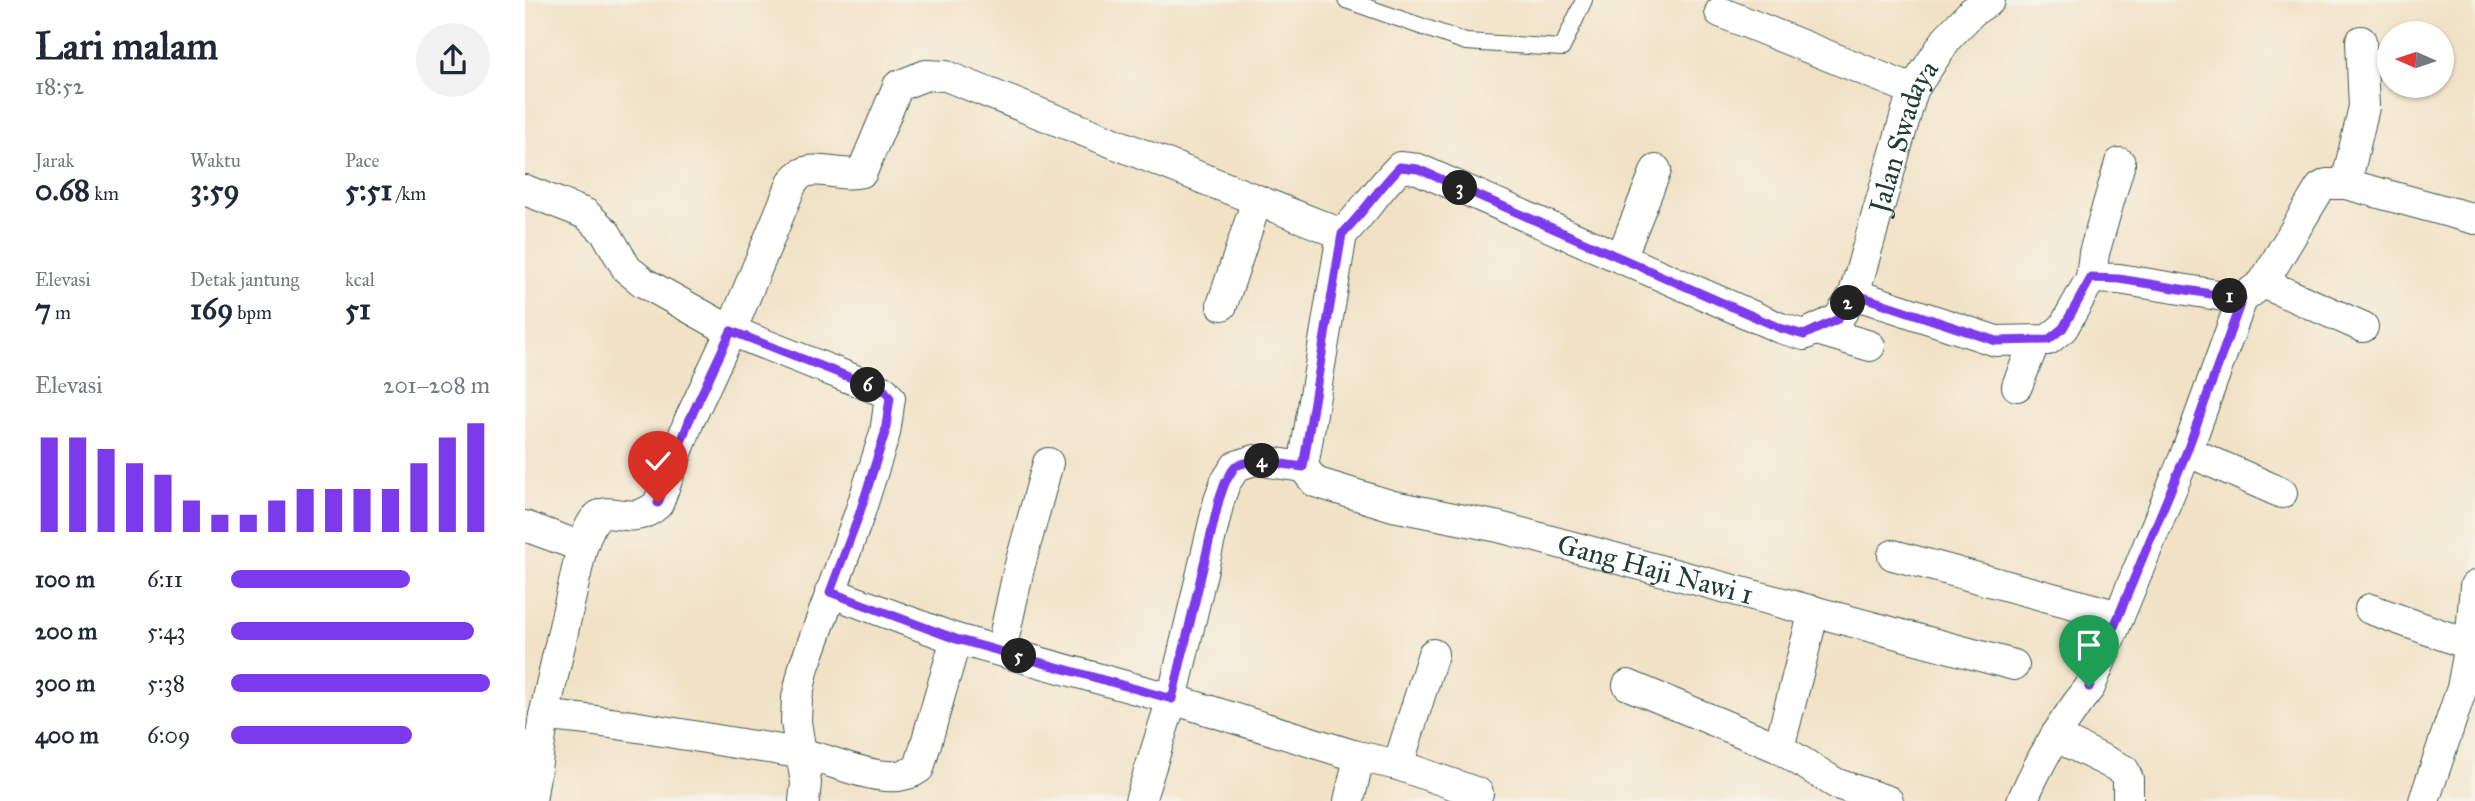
<!DOCTYPE html>
<html lang="id">
<meta charset="utf-8">
<style>
:root{--surface:#fff;--page:#f2f2f3;--text:#1f2937;--muted:#747a83;--accent:#7c3aed}
body{margin:0;font-family:"IM FELL Great Primer",serif;background:var(--page);color:var(--text);height:100vh;display:flex;flex-direction:column;font-size:26px;white-space:nowrap}
*{box-sizing:border-box;margin:0}
p{font-size:23px;color:var(--muted)}
.icon{flex:none;width:38px;height:38px;fill:none;stroke:currentColor;stroke-width:2;stroke-linecap:round;stroke-linejoin:round}
.map{position:relative;flex:1;overflow:hidden}
.details{display:flex;flex-direction:column;background:var(--surface);width:525px}
.details>*{flex:none}
.needle{width:46px;rotate:273deg}
.tools{position:absolute;left:1852px;top:21px;display:grid;gap:14px}
.tools a{display:grid;place-items:center;width:77px;height:77px;border-radius:50%;background:var(--surface);box-shadow:0 2px 5px #0004;font-size:35px}
.pin{position:absolute;display:grid;place-items:center;width:60px;height:60px;color:#fff;margin:-72px -30px;border-radius:50% 50% 50% 0;rotate:-45deg;box-shadow:0 0 7px #0007}
.pin .icon{rotate:45deg}
.km{position:absolute;width:35px;height:35px;margin:-18px;border-radius:50%;background:#222;color:#fff;font-size:19px;line-height:35px;text-align:center}
.round{display:grid;place-items:center;flex:none;width:74px;height:74px;border-radius:37px;background:var(--page)}
.overview{display:flex;align-items:center;justify-content:space-between;height:119px;padding:0 35px}
h1{font-size:38px;font-weight:700;line-height:52px}
.figures{display:grid;grid-template-columns:repeat(3,1fr);gap:10px;height:119px;padding:7px 35px}
.figures div{display:grid;align-content:center}
.figures b{font-size:30px;font-weight:700}
.figures small{font-size:19px;font-weight:400}
.figures p{font-size:19px}
.chart{height:196px;padding:14px 35px}
.chart p{display:flex;justify-content:space-between}
.chart svg{width:100%;height:126px;margin-top:7px;stroke:var(--accent);stroke-width:6}
ul{padding:0 35px;list-style:none;font-size:23px}
li{display:grid;grid-template-columns:112px 84px 1fr;align-items:center;height:52px}
li i{height:18px;border-radius:9px;background:var(--accent)}
main{display:flex;flex:1;min-height:0}
.map>svg:first-child{display:block}
</style>
<main>
<section class="details">
<div class="overview"><div><h1>Lari malam</h1><p>18:52</p></div><a class="round"><svg class="icon" aria-label="share" viewBox="0 0 24 24"><path d="M12 15V3M7 8l5-5 5 5M5 13v7h14v-7"/></svg></a></div>
<div class="figures">
<div><p>Jarak</p><b>0.68<small> km</small></b></div>
<div><p>Waktu</p><b>3:59</b></div>
<div><p>Pace</p><b>5:51<small> /km</small></b></div>
</div>
<div class="figures">
<div><p>Elevasi</p><b>7<small> m</small></b></div>
<div><p>Detak jantung</p><b>169<small> bpm</small></b></div>
<div><p>kcal</p><b>51</b></div>
</div>
<div class="chart"><p><span>Elevasi</span>201–208 m</p>
<svg viewBox="0 0 160 44" preserveAspectRatio="none"><path d="M5 44V11M15 44V11M25 44V15M35 44V20M45 44V24M55 44V33M65 44V38M75 44V38M85 44V33M95 44V29M105 44V29M115 44V29M125 44V29M135 44V20M145 44V11M155 44V6"/></svg>
</div>
<ul>
<li><b>100 m</b>6:11<i style="width:69%"></i></li>
<li><b>200 m</b>5:43<i style="width:94%"></i></li>
<li><b>300 m</b>5:38<i style="width:100%"></i></li>
<li><b>400 m</b>6:09<i style="width:70%"></i></li>
</ul>
</section>
<div class="map">
<svg width="1950" height="801" viewBox="0 0 1950 801">
<rect width="100%" height="100%" fill="#f7f3e8"/>
<filter id="ink" filterUnits="userSpaceOnUse"><feTurbulence type="fractalNoise" baseFrequency=".0143" numOctaves="2"/><feDisplacementMap in="SourceGraphic" scale="14" xChannelSelector="R" yChannelSelector="G"/><feConvolveMatrix kernelMatrix="1 2 1 2 8 2 1 2 1" color-interpolation-filters="sRGB"/></filter>
<filter id="wash" filterUnits="userSpaceOnUse"><feTurbulence type="fractalNoise" baseFrequency=".00686" numOctaves="4" result="noise"/><feDisplacementMap in="SourceGraphic" scale="28" xChannelSelector="R" yChannelSelector="G"/><feGaussianBlur stdDeviation="1.57" result="paint"/><feColorMatrix in="noise" values="0 0 0 0 0 0 0 0 0 0 0 0 0 0 0 0 0 1.4 0 .05"/><feComposite in="paint" operator="in"/></filter>
<g filter="url(#wash)">
<rect width="100%" height="100%" fill="#f1e2c6"/>
</g>
<g filter="url(#ink)">
<g fill="none" stroke-linecap="round" stroke-linejoin="round">
<defs>
<polyline id="service" points="821,0 941,42 1037,48 1059,0"/>
<g id="minor">
<polyline points="1195,12 1388,90"/>
<polyline points="1821,184 1839,107 1836,41"/>
<polyline points="0,190 61,214 81,233 102,269 118,282 206,331 360,392 365,398 360,433 334,515 279,667 272,698 271,722 281,783 279,801"/>
<polyline points="1096,258 1131,170"/>
<polyline points="1566,278 1569,253 1595,163"/>
<polyline points="1738,283 1838,327"/>
<polyline points="1329,294 1471,341 1523,340 1538,328 1566,278 1594,279 1717,299 1738,283 1795,188 1802,184 1821,184 1950,219"/>
<polyline points="697,305 732,200"/>
<polyline points="1292,330 1345,346"/>
<polyline points="1492,386 1510,341"/>
<polyline points="1662,451 1757,493"/>
<path id="s1" d="M778,467l12,15 78,24 106,21 515,138"/>
<polyline points="0,526 57,547"/>
<polyline points="1368,555 1594,616"/>
<polyline points="305,592 431,639 647,699 828,755 832,766 824,801"/>
<polyline points="1845,609 1945,645"/>
<polyline points="1289,611 1254,748 1312,784 1363,801"/>
<polyline points="476,651 494,568 523,463"/>
<polyline points="1103,685 1254,748"/>
<path d="M19,716c62,4 123,16 185,26 29,5 60,8 89,16 29,8 75,30 101,10l37,-129"/>
<polyline points="1530,736 1599,770 1603,779 1603,801"/>
<polyline points="828,755 873,765 953,793"/>
<polyline points="873,765 908,654"/>
<path id="s2" d="M6,801l13,-85 38,-169c4,-9 7,-23 15,-30 14,-12 35,11 61,-13l31,-83 42,-90 62,-150c19,-22 42,-2 69,-9l36,-86 28,-11 20,1 396,158c21,-21 37,-46 58,-67l18,2 362,159 24,7 34,-16 16,-25 59,-204 35,-53 24,-25 18,-12"/>
<polyline points="615,801 647,699 694,501 700,483 711,466 730,460 778,467 817,234"/>
<path d="M1497,801c18,-41 39,-79 68,-114l97,-236 55,-152"/>
<polyline points="1899,801 1937,688 1945,645 1950,586"/>
</g>
</defs>
<use href="#service" stroke="#3e564a" stroke-width="18"/>
<use href="#minor" stroke="#3e564a" stroke-width="32"/>
<use href="#service" stroke="#fff" stroke-width="16"/>
<use href="#minor" stroke="#fff" stroke-width="30"/>
</g>
</g>
<g fill="none" stroke-linecap="round" stroke-linejoin="round" filter="url(#ink)">
<defs>
<path id="route" d="M133,503l31,-82 42,-90 154,60 5,7 -5,35 -26,82 -29,77 126,47 216,60 47,-199 6,-17 10,-17 20,-6 48,7 39,-233c21,-21 37,-46 58,-67l18,2 362,159 24,7 34,-16 16,-25 142,47 52,-1 15,-12 28,-50 28,1 123,20 -55,152 -98,236"/>
</defs>
<use href="#route" stroke="#fff" stroke-width="14"/>
<use href="#route" stroke="#7c3aed" stroke-width="9"/>
</g>
<g text-anchor="middle" dominant-baseline="central" stroke-width="6" stroke-linejoin="round" paint-order="stroke">
<g font-size="28" fill="#1f3d34" stroke="#f7f3e8">
<text stroke="none"><textPath href="#s2" startOffset="2110">Jalan Swadaya</textPath></text>
<text stroke="none"><textPath href="#s1" startOffset="371">Gang Haji Nawi 1</textPath></text>
</g>
</g>
</svg>
<div class="tools">
<a><svg class="needle" viewBox="-14 -14 28 28"><path d="M0-13l5 13h-10z" fill="#e53935"/><path d="M0 13l5-13h-10z" fill="#747a83"/></svg></a>
</div>
<div class="pin" style="left:1564px;top:687px;background:#1e9e55"><svg class="icon" aria-label="arrive" viewBox="0 0 24 24"><path d="M6 21V4h12l-3 4 3 4H6"/></svg></div>
<div class="pin" style="left:133px;top:503px;background:#d93025"><svg class="icon" aria-label="check" viewBox="0 0 24 24"><path d="M5 12l5 5 9-10"/></svg></div>
<b class="km" style="left:1705px;top:296px">1</b>
<b class="km" style="left:1323px;top:303px">2</b>
<b class="km" style="left:935px;top:188px">3</b>
<b class="km" style="left:737px;top:461px">4</b>
<b class="km" style="left:494px;top:656px">5</b>
<b class="km" style="left:343px;top:385px">6</b>
</div>
</main>
